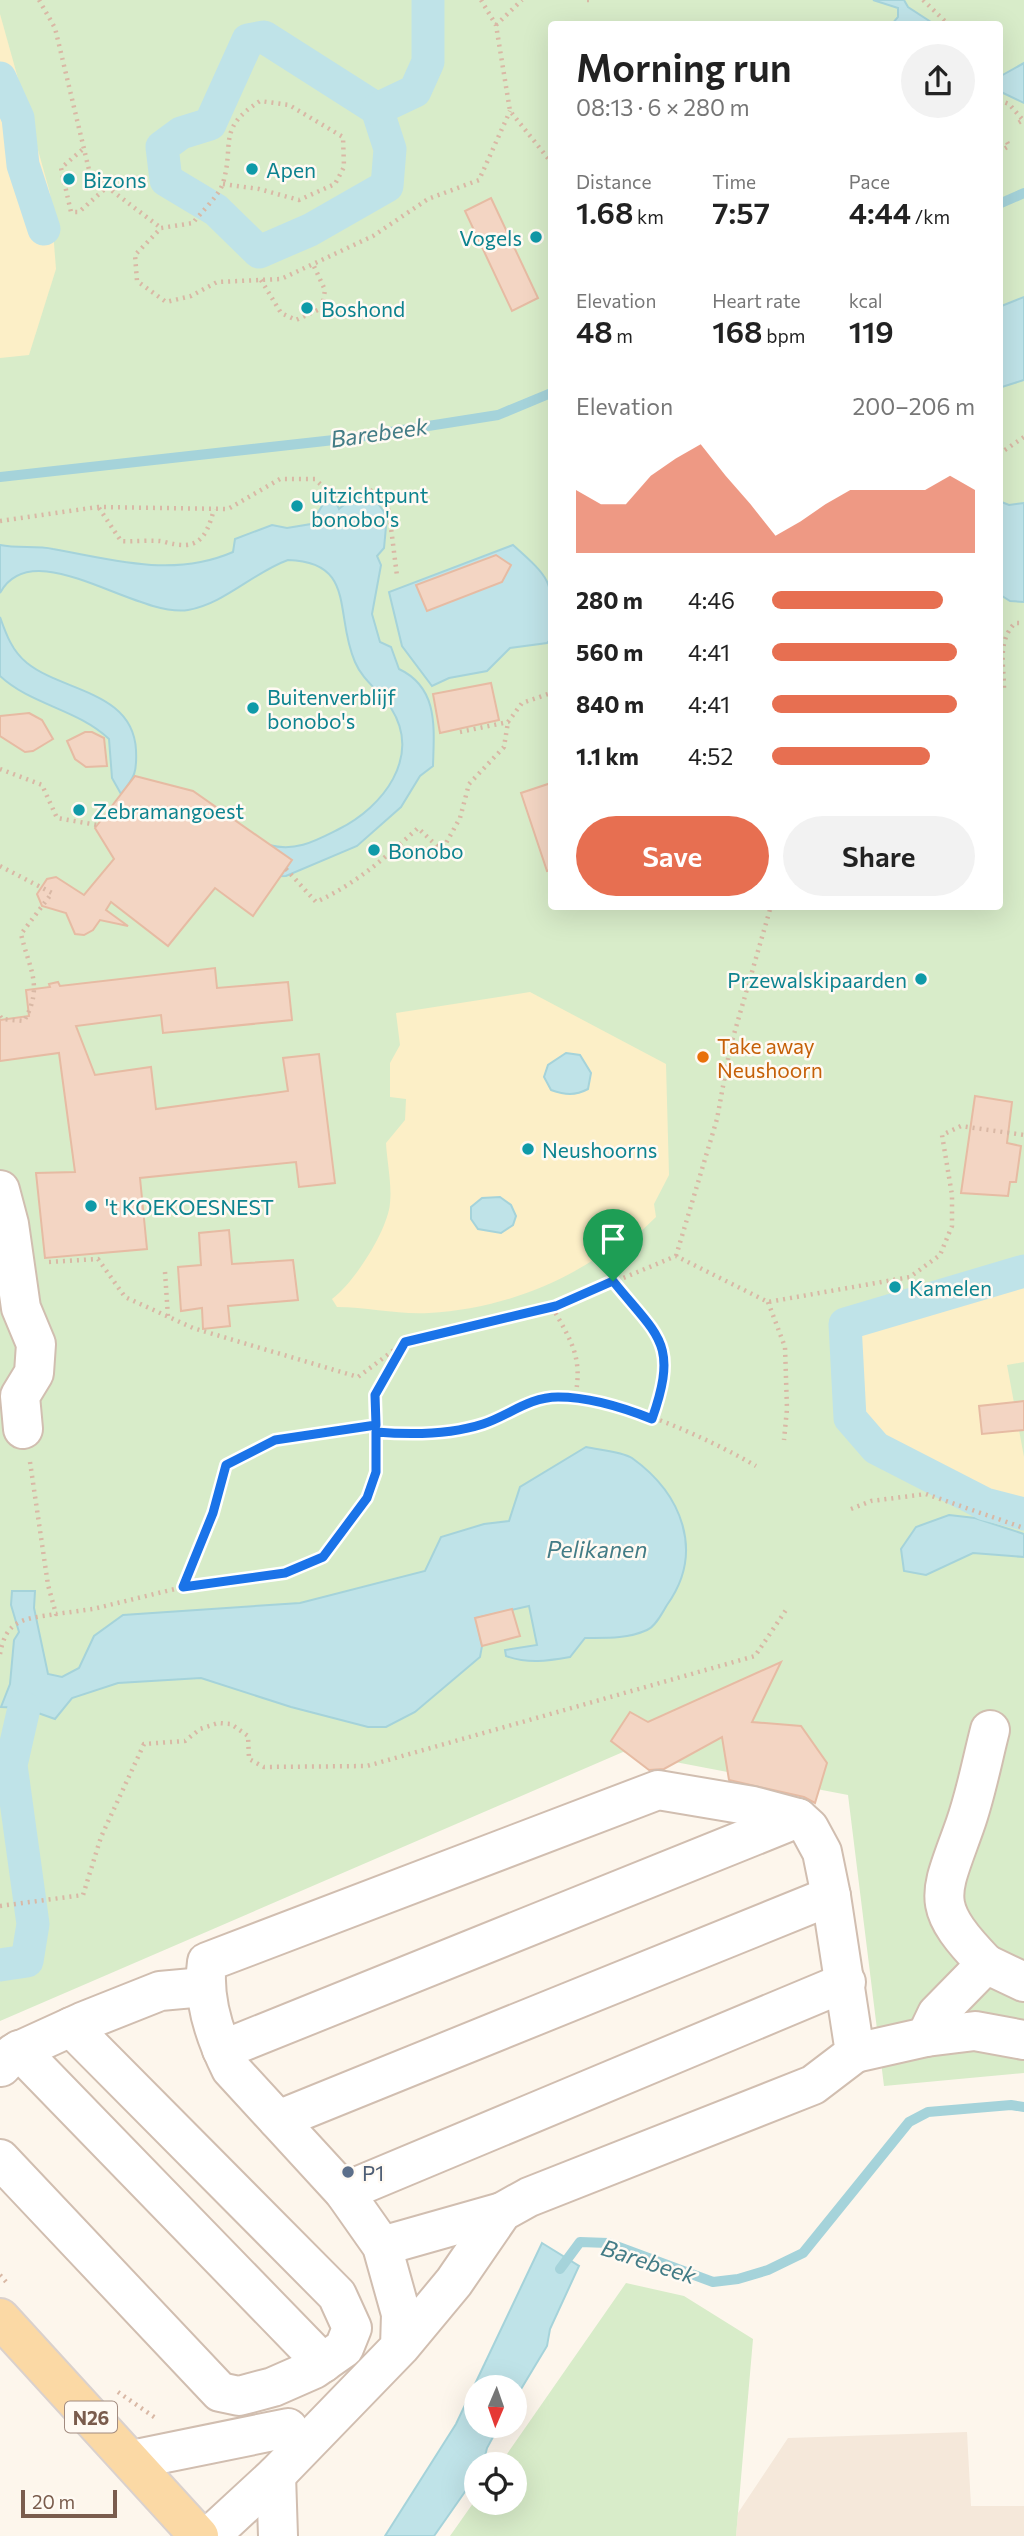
<!DOCTYPE html>
<meta charset="utf-8">
<style>
:root{--surface:#fff;--page:#f2f2f2;--text:#222;--muted:#767676;--accent:#e76f51}
body{margin:0;font-family:Commissioner,sans-serif;background:var(--page);color:var(--text);height:100vh;display:flex;flex-direction:column;font-size:26px;white-space:nowrap}
*{box-sizing:border-box;margin:0}
p{font-size:23px;color:var(--muted)}
.icon{flex:none;width:38px;height:38px;fill:none;stroke:currentColor;stroke-width:2;stroke-linecap:round;stroke-linejoin:round}
.map{position:relative;flex:1;overflow:hidden}
.sheet{position:absolute;left:548px;top:21px;width:455px;height:889px;display:flex;flex-direction:column;background:var(--surface);border-radius:7px;box-shadow:0 7px 28px #0002}
.sheet>*{flex:none}
.needle{width:46px;rotate:182deg}
.buttons{position:absolute;left:464px;top:2375px;display:grid;gap:14px}
.buttons a{display:grid;place-items:center;width:63px;height:63px;border-radius:50%;background:var(--surface);box-shadow:0 7px 28px #0002;font-size:35px}
.scale{position:absolute;left:21px;bottom:18px;width:96px;box-sizing:border-box;padding-left:7px;border:4px solid #7a5c4d;border-top:0;font-size:19px;line-height:24px;white-space:nowrap;color:#7a5c4d;-webkit-text-stroke:5px #fffaf3;paint-order:stroke}
.pin{position:absolute;display:grid;place-items:center;width:60px;height:60px;color:#fff;margin:-72px -30px;border-radius:50% 50% 50% 0;rotate:-45deg;box-shadow:0 0 7px #0007}
.pin .icon{rotate:45deg}
.round{display:grid;place-items:center;flex:none;width:74px;height:74px;border-radius:37px;background:var(--page)}
.summary{display:flex;align-items:center;justify-content:space-between;height:119px;padding:0 28px}
h1{font-size:38px;font-weight:600;line-height:52px}
.figures{display:grid;grid-template-columns:repeat(3,1fr);gap:10px;height:119px;padding:7px 28px}
.figures div{display:grid;align-content:center}
.figures b{font-size:30px;font-weight:600}
.figures small{font-size:19px;font-weight:400}
.figures p{font-size:19px}
.chart{height:196px;padding:14px 28px}
.chart p{display:flex;justify-content:space-between}
.chart svg{width:100%;height:126px;margin-top:7px;fill:var(--accent);opacity:.7}
.action{display:flex;gap:14px;margin-top:auto;padding:14px 28px}
.action a{flex:1;height:80px;border-radius:42px;background:var(--accent);color:#fff;font-size:28px;font-weight:600;line-height:80px;text-align:center}
.action a+a{background:var(--page);color:var(--text)}
ul{padding:0 28px;list-style:none;font-size:23px}
li{display:grid;grid-template-columns:112px 84px 1fr;align-items:center;height:52px}
li i{height:18px;border-radius:9px;background:var(--accent)}
.map>svg:first-child{display:block}
</style>
<div class="map">
<svg width="1024" height="2536" viewBox="0 0 1024 2536">
<rect width="100%" height="100%" fill="#fdf6ec"/>
<polygon fill="#f5e8da" points="967,2432 971,2506 1024,2506 1024,2536 736,2536 738,2513 788,2438"/>
<g fill="#d8ecc9" fill-rule="evenodd">
<path d="M0,0h1024v2073l-140,13 -36,-291 -225,-43 -623,269zM551,24h448v882h-448z"/>
<polygon points="626,2283 684,2296 753,2339 736,2536 450,2536 476,2499 476,2502 514,2502 514,2464 500,2464"/>
</g>
<g fill="#fcefc7">
<polygon points="0,14 50,193 56,269 29,355 0,358"/>
<path d="M530,992l136,72 3,111 -15,29 2,13 -22,21 -8,-2c-55,46 -125,73 -197,77 -30,2 -61,-6 -92,-6l-5,-8c22,-16 56,-69 58,-96 2,-19 -3,-41 -4,-60l19,-23 1,-21 -16,-2v-34l10,-18 -4,-32z"/>
<path d="M1024,1279v83l-17,3 17,92v45c-37,-9 -144,-52 -161,-85 -6,-11 -5,-71 -5,-87z"/>
</g>
<g fill="#bfe3e8" stroke="#a5d3da" stroke-width="2">
<polygon points="873,0 904,0 908,7 934,24 892,24 898,17 898,8"/>
<polygon points="1024,63 1024,103 999,91 999,77"/>
<polygon points="1024,297 1024,380 999,388 999,307"/>
<path d="M328,496l6,2 5,11c11,-10 20,-13 35,-11l13,18 -3,32 -7,8 4,9 -9,49 8,28 11,5 8,22c40,19 35,59 34,97l-13,10 -19,31 -44,39 -71,30 -37,1 20,-32c27,7 46,-4 70,-16 44,-22 83,-72 52,-121 -11,-17 -28,-27 -36,-46 -21,-47 2,-100 -67,-102 -34,12 -64,44 -100,50 -53,8 -155,-78 -188,-17v-48c18,4 36,0 53,4 63,11 120,29 180,3l2,-13 37,-14 15,3 24,-4z"/>
<polygon points="999,501 1009,505 1024,503 1024,602 1010,601 999,594"/>
<path d="M513,545c44,39 38,37 38,94l-4,4 -37,5 -23,23 -38,7 -17,8 -30,-40 -13,-54z"/>
<path d="M0,617c6,17 12,34 27,46 36,29 106,28 109,87 1,22 -1,27 -15,44l-9,-16 -3,-39c-32,-30 -78,-34 -109,-63z"/>
<path d="M566,1053l14,2 11,18 -3,16c-13,7 -23,6 -37,1l-7,-13 4,-12z"/>
<polygon points="500,1197 511,1205 516,1216 513,1225 501,1233 478,1229 471,1219 471,1207 482,1198"/>
<path d="M586,1447c13,3 35,4 46,11 50,36 73,94 35,147 -5,8 -11,21 -20,25 -20,9 -40,8 -62,8l-15,19c-23,4 -42,7 -64,-1l-1,-6 32,-5 -8,-39 -53,12 6,28 -2,11 -65,55 -29,15h-18l-77,-20 -90,-29 -83,5 -46,15 -17,21 -31,-11 -23,-1 9,-23 4,-44 5,-8 -8,-27 1,-14h23l-1,17 14,66 14,3 17,-9 15,-32 29,-21 177,-12 125,-32 16,-34 43,-13 25,-3 11,-34z"/>
<polygon points="949,1515 975,1518 1024,1534 1024,1557 973,1553 926,1575 904,1571 901,1549 916,1527"/>
<polygon points="542,2243 579,2266 550,2329 547,2346 515,2399 514,2387 476,2387 476,2426 499,2426 487,2448 483,2464 476,2464 476,2476 434,2536 385,2536 456,2424"/>
</g>
<g fill="none" stroke-linecap="round" stroke-linejoin="round">
<g stroke="#a5d3da" stroke-width="10">
<polyline points="999,204 1024,193"/>
<polyline points="0,477 352,438 498,415 551,393"/>
<polyline points="560,2269 580,2242 608,2243 713,2282 738,2279 768,2270 803,2253 909,2122 928,2112 1011,2105 1024,2107"/>
</g>
<g stroke="#bfe3e8" stroke-width="33">
<polygon points="264,37 377,109 390,149 387,186 310,230 259,252 216,210 166,180 162,147 181,133 210,124 248,40"/>
<polyline points="0,78 18,118 23,165 44,229"/>
<polyline points="377,109 415,91 428,62 428,0"/>
<polyline points="1024,1271 845,1324 850,1418 876,1448 985,1504 1024,1514"/>
<polyline points="0,1965 27,1961 33,1924 11,1765 24,1708"/>
</g>
</g>
<g fill="#f3d5c3" stroke="#e6bba3" stroke-width="2">
<polygon points="491,198 538,298 512,311 465,211"/>
<polygon points="496,555 511,565 502,582 427,611 416,585"/>
<polygon points="491,683 499,720 440,733 433,694"/>
<polygon points="29,713 42,720 53,739 33,751 25,752 0,736 0,716"/>
<polygon points="85,732 92,732 104,738 107,766 86,767 75,759 67,741"/>
<polygon points="135,776 193,791 292,860 253,916 215,888 168,946 111,902 106,910 128,926 100,920 93,930 84,935 75,934 66,913 42,906 37,894 47,879 56,877 84,895 114,859 95,828"/>
<polygon points="551,783 551,870 547,871 521,793"/>
<polygon points="215,968 217,988 288,982 292,1020 163,1033 161,1015 76,1026 95,1075 151,1067 156,1109 288,1091 283,1058 319,1054 335,1183 299,1187 296,1162 140,1178 147,1249 45,1258 36,1173 75,1172 59,1053 0,1061 0,1020 29,1016 26,990 50,987 49,984 58,982 60,986"/>
<polygon points="975,1096 1012,1102 1007,1143 1021,1146 1016,1182 1010,1182 1008,1196 961,1193"/>
<polygon points="229,1230 232,1264 293,1260 298,1300 228,1306 230,1326 203,1329 202,1308 181,1311 178,1267 201,1265 199,1233"/>
<polygon points="1024,1401 1024,1430 982,1434 979,1406"/>
<polygon points="512,1609 520,1636 482,1646 475,1618"/>
<polygon points="781,1662 752,1722 801,1726 827,1763 815,1803 804,1797 729,1780 722,1737 664,1769 649,1770 611,1741 630,1712 648,1722"/>
</g>
<g fill="none" stroke-linecap="round" stroke-linejoin="round">
<defs>
<g id="minor">
<polyline points="0,1190 9,1224 21,1308 36,1344 34,1373 20,1396 23,1429"/>
<path d="M986,1964c-58,-60 -46,-68 -21,-139 11,-31 17,-64 25,-95"/>
<polyline points="926,2037 937,2014 986,1964 1024,1982"/>
<polyline points="19,2050 323,2363"/>
<polyline points="222,2050 798,1818"/>
<polyline points="855,2053 926,2037 975,2031 1024,2040"/>
<polyline points="1,2067 14,2053 82,2022 160,1991 204,1987"/>
<polyline points="278,2120 831,1896"/>
<polyline points="0,2159 220,2392 239,2396 273,2387 314,2369 344,2348 352,2328 337,2295 71,2027"/>
<polyline points="344,2192 846,1982"/>
<polyline points="382,2246 502,2212"/>
<polyline points="131,2460 288,2428"/>
<polyline points="276,2475 278,2536"/>
<path d="M210,2536l66,-61 124,-128 54,-65 48,-70 27,-15 284,-112 42,-32 -24,-157 -9,-44 -13,-24 -11,-10 -45,-12 -95,-16 -451,172c-5,36 8,75 24,107l113,123 38,54 19,68 -1,33"/>
</g>
<polyline id="major" points="0,2318 199,2536"/>
</defs>
<use href="#minor" stroke="#d1beb0" stroke-width="42"/>
<use href="#major" stroke="#dad1cd" stroke-width="42"/>
<g stroke="#d9b8a5" stroke-width="4.5" stroke-dasharray="2 5" stroke-linecap="butt">
<polyline points="39,0 55,28 90,174 161,228"/>
<polyline points="481,0 496,25 510,111 551,162"/>
<polyline points="587,0 593,0"/>
<polyline points="923,0 948,24"/>
<polyline points="496,25 522,0"/>
<polyline points="999,100 1009,104 1023,120 1018,123"/>
<polyline points="82,150 61,168 71,212 79,212 107,187"/>
<polyline points="999,152 1009,146 1006,140"/>
<path d="M223,184l36,5 40,11 36,-16 9,-17 -1,-30 -54,-32 -29,-4c-44,28 -25,42 -37,82 -4,13 -22,29 -30,40l-32,5 -26,27 2,26 29,21 25,-6 26,-14 64,-3 92,-43 55,-37 51,-19 31,-69"/>
<polyline points="999,208 999,236"/>
<polyline points="261,280 281,313 296,320 322,308 325,290 312,262"/>
<polyline points="999,454 1024,437"/>
<path d="M99,508l22,33c12,1 34,-2 44,1 32,9 41,-2 49,-33"/>
<path d="M0,521l98,-14 130,2 52,-30h35c21,21 27,17 54,10l19,15 9,72"/>
<path d="M999,692l5,-3c0,-25 -7,-47 11,-66h9"/>
<polyline points="460,732 508,722 522,703 551,693"/>
<polyline points="0,769 42,785 57,818 97,825"/>
<path d="M0,866l52,27 -31,41c8,35 23,52 3,87l-22,-2 -2,-3"/>
<path d="M286,869l30,33c40,-18 70,-45 102,-74l21,20 6,-3 15,-27 9,-34 35,-37 4,-25"/>
<polyline points="676,1256 717,1119 730,1048 771,906"/>
<polyline points="49,1262 98,1259 125,1297 193,1328 358,1377 402,1344"/>
<polyline points="165,1272 168,1317"/>
<path d="M613,1281c45,56 66,61 39,138"/>
<polyline points="768,1302 785,1347 787,1409 784,1440"/>
<path d="M552,1307c20,35 31,51 23,91"/>
<path d="M376,1432c35,3 78,5 111,-9 23,-10 43,-25 69,-26 56,-3 152,41 200,69"/>
<polyline points="30,1462 48,1585 56,1614 93,1609 183,1587 285,1573 323,1557 367,1498 376,1472 375,1395 405,1342 556,1306 676,1256 768,1302 910,1277 940,1255 952,1226 952,1195 942,1135 961,1126 1024,1135"/>
<polyline points="851,1509 871,1501 926,1494 1024,1528"/>
<polyline points="183,1587 213,1513 226,1465 275,1440 376,1425"/>
<path d="M0,1654c6,-35 24,-35 56,-40"/>
<polyline points="0,1906 83,1895 101,1837 144,1744 185,1741 200,1729 218,1723 231,1724 248,1736 249,1759 264,1767 367,1766 755,1656 788,1607"/>
<polyline points="0,2275 7,2283"/>
<polyline points="118,2392 157,2419"/>
</g>
<use href="#minor" stroke="#fff" stroke-width="38"/>
<use href="#major" stroke="#fbd9a5" stroke-width="38"/>
</g>
<g fill="none" stroke-linecap="round" stroke-linejoin="round">
<defs>
<path id="route" d="M613,1281c45,56 66,61 39,138 -30,-12 -62,-22 -94,-22 -29,0 -50,19 -75,27 -34,11 -72,11 -107,8v40l-9,26 -44,59 -38,16 -102,14 30,-74 13,-48 49,-25 101,-15 -1,-30 30,-53 151,-36z"/>
</defs>
<use href="#route" stroke="#fff" stroke-width="14"/>
<use href="#route" stroke="#1a73e8" stroke-width="9"/>
</g>
<g fill="#0f9aa8" stroke="#fffaf3" stroke-width="2.5">
<circle cx="252" cy="169" r="7"/>
<circle cx="69" cy="179" r="7"/>
<circle cx="536" cy="237" r="7"/>
<circle cx="307" cy="308" r="7"/>
<circle cx="297" cy="506" r="7"/>
<circle cx="253" cy="708" r="7"/>
<circle cx="79" cy="810" r="7"/>
<circle cx="374" cy="850" r="7"/>
<circle cx="921" cy="979" r="7"/>
<circle cx="528" cy="1149" r="7"/>
<circle cx="91" cy="1206" r="7"/>
<circle cx="895" cy="1287" r="7"/>
</g>
<circle fill="#e8710a" stroke="#fffaf3" stroke-width="2.5" cx="703" cy="1057" r="7"/>
<circle fill="#5c6f8a" stroke="#fffaf3" stroke-width="2.5" cx="348" cy="2172" r="7"/>
<g text-anchor="middle" dominant-baseline="central" stroke-width="5" stroke-linejoin="round" paint-order="stroke">
<rect fill="#fffaf3" stroke="#a28b7f" stroke-width="2" x="65" y="2401.5" width="52" height="31" rx="5"/>
<g font-size="19" font-weight="bold" fill="#7a5c4d">
<text x="91" y="2417">N26</text>
</g>
<g font-size="21" fill="#0d838f" stroke="#fffaf3" text-anchor="start">
<text x="266" y="169">Apen</text>
<text x="83" y="179">Bizons</text>
<text x="522" y="237" text-anchor="end">Vogels</text>
<text x="321" y="308">Boshond</text>
<text x="311" y="494">uitzichtpunt<tspan x="311" dy="24">bonobo's</tspan></text>
<text x="267" y="696">Buitenverblijf<tspan x="267" dy="24">bonobo's</tspan></text>
<text x="93" y="810">Zebramangoest</text>
<text x="388" y="850">Bonobo</text>
<text x="907" y="979" text-anchor="end">Przewalskipaarden</text>
<text x="542" y="1149">Neushoorns</text>
<text x="105" y="1206">'t KOEKOESNEST</text>
<text x="909" y="1287">Kamelen</text>
</g>
<g font-size="21" fill="#c56008" stroke="#fffaf3" text-anchor="start">
<text x="717" y="1045">Take away<tspan x="717" dy="24">Neushoorn</tspan></text>
</g>
<g font-size="21" fill="#4e5e75" stroke="#fffaf3" text-anchor="start">
<text x="362" y="2172">P1</text>
</g>
<g font-size="23" font-style="italic" fill="#437c86" stroke="#fffaf3">
<text transform="translate(379 432) rotate(-8)">Barebeek</text>
<text x="597" y="1549">Pelikanen</text>
<text transform="translate(649 2261) rotate(18)">Barebeek</text>
</g>
</g>
</svg>
<div class="buttons">
<a><svg class="needle" viewBox="-14 -14 28 28"><path d="M0-13l5 13h-10z" fill="#e53935"/><path d="M0 13l5-13h-10z" fill="#767676"/></svg></a>
<a><svg class="icon" aria-label="locate" viewBox="0 0 24 24"><circle cx="12" cy="12" r="6"/><path d="M12 2v4M12 18v4M2 12h4M18 12h4"/></svg></a>
</div>
<div class="scale">20 m</div>
<div class="pin" style="left:613px;top:1281px;background:#1e9e55"><svg class="icon" aria-label="arrive" viewBox="0 0 24 24"><path d="M6 21V4h12l-3 4 3 4H6"/></svg></div>
<section class="sheet">
<div class="summary"><div><h1>Morning run</h1><p>08:13 · 6 × 280 m</p></div><a class="round"><svg class="icon" aria-label="share" viewBox="0 0 24 24"><path d="M12 15V3M7 8l5-5 5 5M5 13v7h14v-7"/></svg></a></div>
<div class="figures">
<div><p>Distance</p><b>1.68<small> km</small></b></div>
<div><p>Time</p><b>7:57</b></div>
<div><p>Pace</p><b>4:44<small> /km</small></b></div>
</div>
<div class="figures">
<div><p>Elevation</p><b>48<small> m</small></b></div>
<div><p>Heart rate</p><b>168<small> bpm</small></b></div>
<div><p>kcal</p><b>119</b></div>
</div>
<div class="chart"><p><span>Elevation</span>200–206 m</p>
<svg viewBox="0 0 160 44" preserveAspectRatio="none"><path d="M0 44V22L10 27L20 27L30 17L40 11L50 6L60 17L70 27L80 38L90 33L100 27L110 22L120 22L130 22L140 22L150 17L160 22V44z"/></svg>
</div>
<ul>
<li><b>280 m</b>4:46<i style="width:84%"></i></li>
<li><b>560 m</b>4:41<i style="width:91%"></i></li>
<li><b>840 m</b>4:41<i style="width:91%"></i></li>
<li><b>1.1 km</b>4:52<i style="width:78%"></i></li>
</ul>
<div class="action"><a>Save</a><a>Share</a></div>
</section>
</div>
